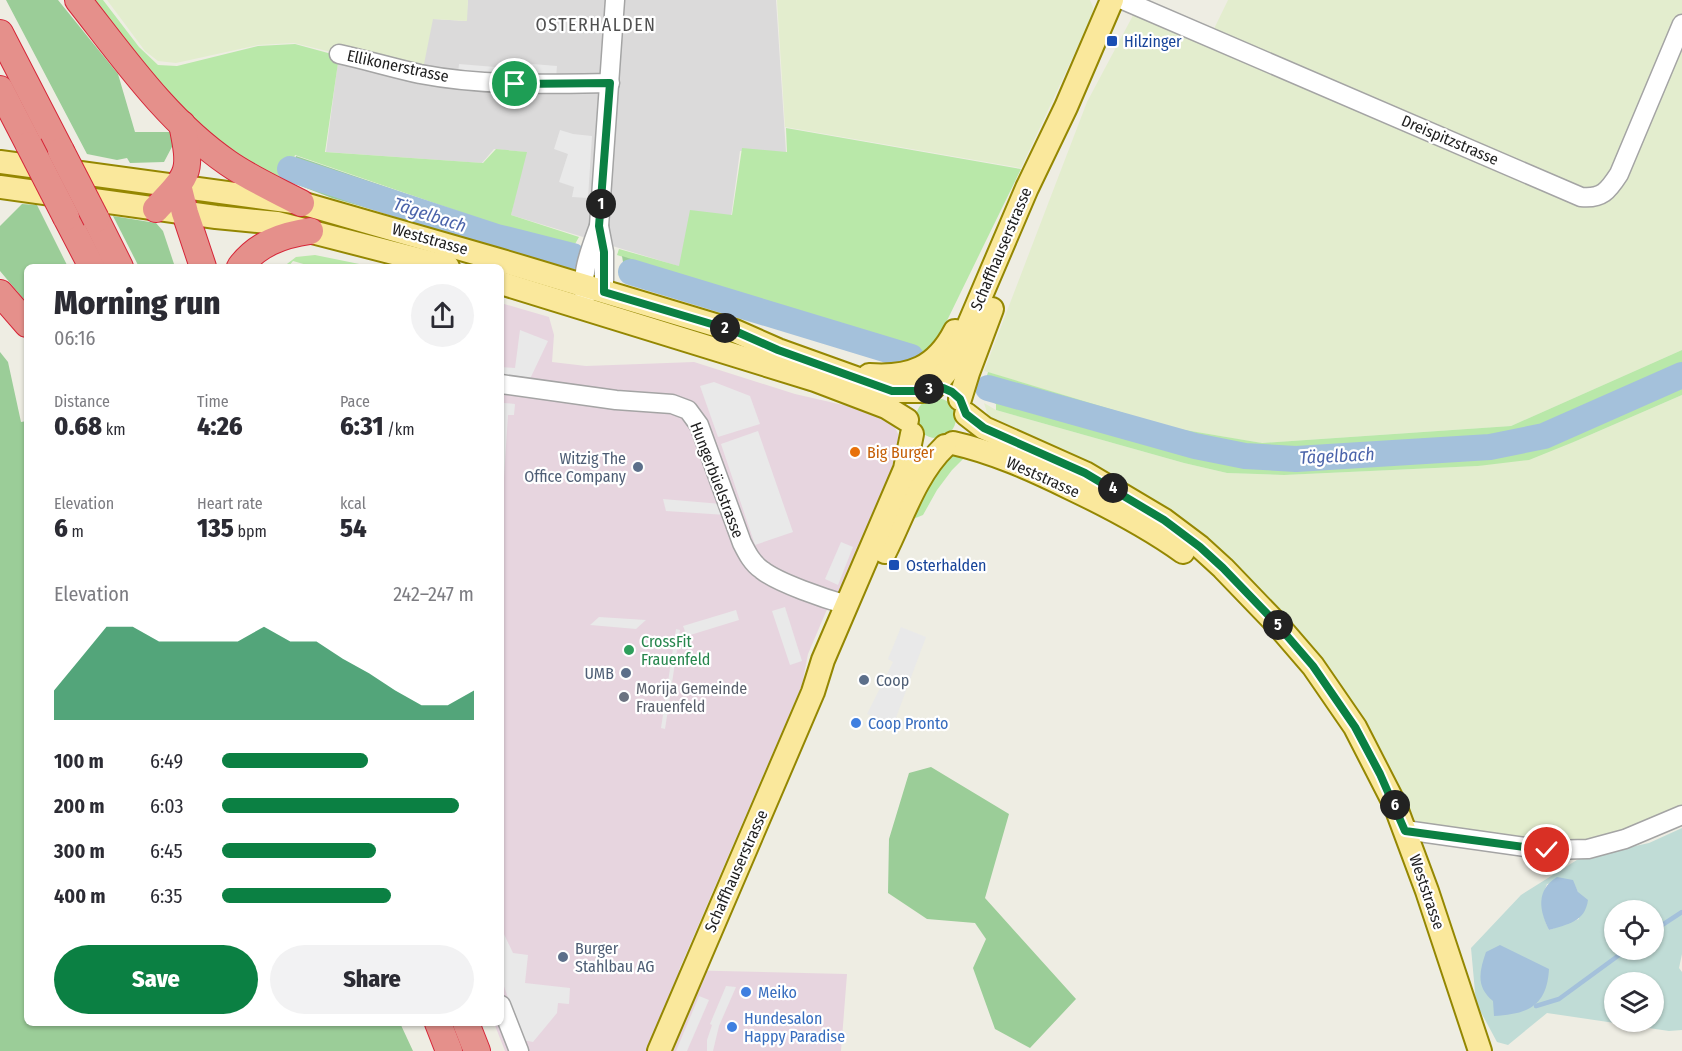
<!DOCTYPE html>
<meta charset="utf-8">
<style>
:root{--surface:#fff;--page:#f2f2f3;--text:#2b2b33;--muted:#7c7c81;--accent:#0b8043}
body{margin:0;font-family:"Fira Sans Condensed",sans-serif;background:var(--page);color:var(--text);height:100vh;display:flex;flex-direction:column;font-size:22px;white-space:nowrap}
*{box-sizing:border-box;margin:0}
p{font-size:20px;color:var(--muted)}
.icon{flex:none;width:33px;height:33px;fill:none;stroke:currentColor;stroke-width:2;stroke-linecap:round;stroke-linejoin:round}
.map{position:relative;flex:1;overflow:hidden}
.drawer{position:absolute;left:24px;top:264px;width:480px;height:762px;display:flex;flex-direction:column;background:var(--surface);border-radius:9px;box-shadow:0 2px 4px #0004}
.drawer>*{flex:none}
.controls{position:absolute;left:1604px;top:900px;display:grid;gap:12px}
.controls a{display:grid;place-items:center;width:60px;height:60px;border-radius:50%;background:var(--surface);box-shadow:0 2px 4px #0004;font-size:30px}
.pin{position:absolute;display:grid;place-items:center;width:51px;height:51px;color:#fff;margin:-26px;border:3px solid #fff;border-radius:50%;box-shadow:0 2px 6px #0007}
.km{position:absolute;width:30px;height:30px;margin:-15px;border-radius:50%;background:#222;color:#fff;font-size:16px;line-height:30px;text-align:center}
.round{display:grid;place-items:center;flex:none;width:63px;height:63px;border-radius:32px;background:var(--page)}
.summary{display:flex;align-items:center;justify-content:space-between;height:102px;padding:0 30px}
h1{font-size:33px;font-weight:800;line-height:45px}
.figures{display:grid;grid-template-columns:repeat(3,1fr);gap:9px;height:102px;padding:6px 30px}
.figures div{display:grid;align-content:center}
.figures b{font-size:26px;font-weight:800}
.figures small{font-size:16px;font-weight:400}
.figures p{font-size:16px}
.chart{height:168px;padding:12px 30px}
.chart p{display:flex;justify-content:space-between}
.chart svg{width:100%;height:108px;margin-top:6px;fill:var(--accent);opacity:.7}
.action{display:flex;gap:12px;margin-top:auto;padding:12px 30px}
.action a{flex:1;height:69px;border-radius:36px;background:var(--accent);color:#fff;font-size:24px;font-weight:800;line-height:69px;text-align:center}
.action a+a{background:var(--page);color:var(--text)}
ul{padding:0 30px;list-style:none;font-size:20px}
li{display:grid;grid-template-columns:96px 72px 1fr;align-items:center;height:45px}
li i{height:15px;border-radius:8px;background:var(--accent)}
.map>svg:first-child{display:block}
</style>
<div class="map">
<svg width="1682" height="1051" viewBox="0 0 1682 1051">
<rect width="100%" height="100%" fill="#eeede3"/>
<polygon fill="#dbdada" points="468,0 776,0 786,152 740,151 723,277 678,266 511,215 525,152 494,149 482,163 326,152 339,54 433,19 466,21"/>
<polygon fill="#e7d5df" points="501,303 549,317 554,335 552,362 586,366 694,362 795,394 878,413 894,425 898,434 898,448 891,473 843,584 828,607 808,654 802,685 679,970 847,974 841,1051 505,1051 494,1023 501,1023"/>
<g fill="#e3edce">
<polygon points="107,0 468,0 467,21 433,19 422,74 294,43 258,45 176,63 158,61 145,51"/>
<polygon points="777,0 1090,0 1093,7 1092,16 1021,168 785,127"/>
<polygon points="1228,0 1682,0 1682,350 1511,426 1261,443 1173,428 984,371 1087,102 1138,6 1210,37"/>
<polygon points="1682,395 1682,815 1588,849 1405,830 1355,727 1223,568 984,428 988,416 984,403 996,410 1184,463 1227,473 1284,475 1478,466 1576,441"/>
</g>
<g fill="#b9e8a9">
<polygon points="89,0 103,0 139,47 158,65 177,66 258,46 295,44 339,56 325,152 483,163 496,149 527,152 511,215 579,237 575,244 501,226 295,155 286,185 202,132"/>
<polygon points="786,128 1021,169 939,337 929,350 918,354 617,255 619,249 679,266 690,210 732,215 742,148 787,152"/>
<polygon points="315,255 374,267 314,267 293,261 288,267 283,267 296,257"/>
<path d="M1682,350v45l-106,46 -47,19 -51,6 -194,9 -57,-2 -43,-10 -188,-53v-6c-13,-7 -12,-19 -8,-32l185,56 89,15 249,-17z"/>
<circle cx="936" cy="418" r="20"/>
<polygon points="951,454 967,455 952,470 937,490 923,515 908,521 925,481"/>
</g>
<g fill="#9bcd98">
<polygon points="6,0 58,0 118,74 135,132 170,132 174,143 164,162 130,163 127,158 117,160 87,154"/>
<polygon points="296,156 500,226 574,245 567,260 523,252 332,198 288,181"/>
<polygon points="22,204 37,205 68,267 27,267 27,303 0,271 0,226"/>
<polygon points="113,216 156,223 163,231 175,267 139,267"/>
<polygon points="622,256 905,349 896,363 831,340 632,285 626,280"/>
<polygon points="0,352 8,362 21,422 27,421 27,1023 400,1023 413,1051 0,1051"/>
<polygon points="931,767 1009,814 985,898 1076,999 1030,1048 995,1029 973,968 986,939 975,923 927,919 888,893 889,839 909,773"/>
</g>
<path fill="#c0dcd6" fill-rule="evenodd" d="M1682,828v126l-3,14 3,4v58l-13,1 -122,-18 -39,32 -11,-3 -21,-39 -5,-55 50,-53 59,-37 69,-15zM1572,880l6,12 1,27 -30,11c-8,-16 -9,-30 -2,-46zM1614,910h39v40h-39zM1614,982h39v40h-39z"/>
<g fill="#e9e9e9">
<polygon points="520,63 557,66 556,78 458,74 459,64 519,69"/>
<polygon points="560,130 573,134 592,136 588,198 572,197 574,187 559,182 568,154 554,149"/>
<polygon points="520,330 548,341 529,381 501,378 501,367 515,368"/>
<polygon points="714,382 750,396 760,424 718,437 700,386"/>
<polygon points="501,399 504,403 515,404 514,415 508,415 502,509"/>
<polygon points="758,431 793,532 755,545 721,444"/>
<polygon points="663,499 721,504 726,515 666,511"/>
<polygon points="841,542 853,547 838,585 825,579"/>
<polygon points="785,607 802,661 790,665 772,611"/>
<polygon points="736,610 739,620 687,636 683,626"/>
<polygon points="599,617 646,620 636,629 590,625"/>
<polygon points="901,627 926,637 891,731 884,729 887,721 867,714 893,662 888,659"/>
<polygon points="676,629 680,630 665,729 661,728"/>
<polygon points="501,928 513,953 528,955 525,983 570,988 569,1004 558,1003 557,1013 533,1042 523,1040 501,978"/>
<polygon points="726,986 736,987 719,1026 713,1051 707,1051 707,1040 712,1025 710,1024"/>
<polygon points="699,996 709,1000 687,1051 676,1051"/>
</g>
<g fill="#a4c1db">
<path d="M1557,877l16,3 5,12 10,8c-3,22 -20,24 -39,30 -10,-20 -13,-40 8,-53z"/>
<path d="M1500,945l49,24c-2,38 -22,45 -55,47l-1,-15c-17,-14 -14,-29 -7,-49z"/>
</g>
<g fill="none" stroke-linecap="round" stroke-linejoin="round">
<g stroke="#a4c1db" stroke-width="4.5">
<polyline points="1653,931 1682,912"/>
<polyline points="1536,1006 1559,999 1626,950"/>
</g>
<g stroke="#a4c1db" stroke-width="26">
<polyline points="290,169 497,237 573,256"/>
<polyline points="631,272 911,357"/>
<polyline points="988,388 1195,446 1245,456 1296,459 1490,447 1544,436 1682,375"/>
</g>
<defs>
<g id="minor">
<path d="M1123,0l458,197c21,2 27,-6 38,-23l63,-150"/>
<path d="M339,54c27,6 54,14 81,20 62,12 127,10 190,9"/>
<polyline points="599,226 604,252 604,292"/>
<path d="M585,298c-5,-23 6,-50 14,-72l16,-226"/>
<path d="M501,384l115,16 56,4 16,6 11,15 43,118c5,10 10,20 20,27 16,13 64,29 85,35"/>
<polyline points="1405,830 1547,850 1588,849 1625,839 1682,815"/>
<polyline points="501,1005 519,1051"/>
</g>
<g id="major">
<polyline points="0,162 301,203 499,260 735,331 778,350 892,391 923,391"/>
<polyline points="0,187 216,217 277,223 448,267"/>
<polyline points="501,283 815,380 886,407 907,420"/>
<path d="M869,375c41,3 67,-7 86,-44"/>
<polyline points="933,388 951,366 1027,188 1066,107 1112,0"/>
<polyline points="960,399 968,373 992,309"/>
<polyline points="966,414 984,428 1085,473 1164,520 1200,547 1223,568 1275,622 1313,666 1355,727 1395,805 1427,891 1480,1051"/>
<path d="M953,443c40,9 78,26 115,44 40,19 79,39 115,65"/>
<path d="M885,552c18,-36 31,-78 60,-106"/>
<polyline points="659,1051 813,692 823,660 905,469 912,434"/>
</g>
<g id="highway">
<path d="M78,0c45,57 89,121 150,163 23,16 48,27 73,40"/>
<polyline points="0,33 61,151"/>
<polyline points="0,89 29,145"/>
<polyline points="178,185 185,213 203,267"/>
<path d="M156,209c34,-36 36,-36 26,-85"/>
<polyline points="66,217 92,267"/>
<polyline points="96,219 120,267"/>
<path d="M240,267c17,-23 42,-32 70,-36"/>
<polyline points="0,293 27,324"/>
<polyline points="438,1023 449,1051"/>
<polyline points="466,1023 477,1051"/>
</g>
</defs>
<use href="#minor" stroke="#a4a4a4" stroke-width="21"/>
<use href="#major" stroke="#948702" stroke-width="26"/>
<use href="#highway" stroke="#d62638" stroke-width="28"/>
<use href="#minor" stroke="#fff" stroke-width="18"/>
<use href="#major" stroke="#fae89c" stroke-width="22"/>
<use href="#highway" stroke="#e5908b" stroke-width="26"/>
<defs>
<g id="highway-bridge">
<polyline points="29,145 66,217"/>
<polyline points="61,151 96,219"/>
</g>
</defs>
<use href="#highway-bridge" stroke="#d62638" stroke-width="28" stroke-linecap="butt"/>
<use href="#highway-bridge" stroke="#e5908b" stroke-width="26"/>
</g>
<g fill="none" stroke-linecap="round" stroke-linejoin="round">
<defs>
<polyline id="route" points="515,84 610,83 599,226 604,252 604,292 735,331 778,350 892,391 923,391 933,388 943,388 952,392 960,399 966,414 984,428 1085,473 1164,520 1200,547 1223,568 1275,622 1313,666 1355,727 1380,774 1405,831 1547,850"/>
</defs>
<use href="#route" stroke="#fff" stroke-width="12"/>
<use href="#route" stroke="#0b8043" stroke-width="8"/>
</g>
<g fill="#1a4fb4" stroke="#fff" stroke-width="2">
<rect x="1106" y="35" width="12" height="12" rx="3"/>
<rect x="888" y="559" width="12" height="12" rx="3"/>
</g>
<circle fill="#e8710a" stroke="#fff" stroke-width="2" cx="855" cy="452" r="6"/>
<g fill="#5c6f8a" stroke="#fff" stroke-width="2">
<circle cx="638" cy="467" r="6"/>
<circle cx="626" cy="673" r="6"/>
<circle cx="864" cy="680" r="6"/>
<circle cx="563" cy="957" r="6"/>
</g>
<circle fill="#2e9e5b" stroke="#fff" stroke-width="2" cx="629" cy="650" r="6"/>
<circle fill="#6b7280" stroke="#fff" stroke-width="2" cx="624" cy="697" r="6"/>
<g fill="#3f7fe0" stroke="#fff" stroke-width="2">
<circle cx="856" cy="723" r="6"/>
<circle cx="746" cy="992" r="6"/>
<circle cx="732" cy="1027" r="6"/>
</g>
<g text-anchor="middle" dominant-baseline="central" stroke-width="4.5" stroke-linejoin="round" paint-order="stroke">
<g font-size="16" fill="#164399" stroke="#fff" text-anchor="start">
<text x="1124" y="41">Hilzinger</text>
<text x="906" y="565">Osterhalden</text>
</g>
<g font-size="16" fill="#1d1d1d" stroke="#fff">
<text transform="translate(398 66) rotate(12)">Ellikonerstrasse</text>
<text transform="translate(1450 140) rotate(23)">Dreispitzstrasse</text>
<text transform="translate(430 239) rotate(16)">Weststrasse</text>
<text transform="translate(1001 249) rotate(-67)">Schaffhauserstrasse</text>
<text transform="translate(1043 477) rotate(24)">Weststrasse</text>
<text transform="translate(717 480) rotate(69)">Hungerbüelstrasse</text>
<text transform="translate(736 871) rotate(-66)">Schaffhauserstrasse</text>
<text transform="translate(1427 892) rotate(71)">Weststrasse</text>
</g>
<g font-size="16" fill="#c56008" stroke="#fff" text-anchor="start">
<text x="867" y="452">Big Burger</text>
</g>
<g font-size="16" fill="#4e5e75" stroke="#fff" text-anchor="end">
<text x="626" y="458">Witzig The<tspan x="626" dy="18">Office Company</tspan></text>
<text x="614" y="673">UMB</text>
<text x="876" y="680" text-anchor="start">Coop</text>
<text x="575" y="948" text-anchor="start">Burger<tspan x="575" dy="18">Stahlbau AG</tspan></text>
</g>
<g font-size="16" fill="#27864d" stroke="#fff" text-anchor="start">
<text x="641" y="641">CrossFit<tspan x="641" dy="18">Frauenfeld</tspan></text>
</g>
<g font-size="16" fill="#5b616d" stroke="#fff" text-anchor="start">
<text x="636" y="688">Morija Gemeinde<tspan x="636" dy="18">Frauenfeld</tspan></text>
</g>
<g font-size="16" fill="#366cbe" stroke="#fff" text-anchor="start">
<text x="868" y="723">Coop Pronto</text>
<text x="758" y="992">Meiko</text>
<text x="744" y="1018">Hundesalon<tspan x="744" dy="18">Happy Paradise</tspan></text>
</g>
<g font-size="18" letter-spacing="1.5" fill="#505050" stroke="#fff">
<text x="596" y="25">OSTERHALDEN</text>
</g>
<g font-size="18" font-style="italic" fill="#4b64ab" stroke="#fff">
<text transform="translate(430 215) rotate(18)">Tägelbach</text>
<text transform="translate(1337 456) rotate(-3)">Tägelbach</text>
</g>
</g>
</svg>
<div class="controls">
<a><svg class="icon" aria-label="locate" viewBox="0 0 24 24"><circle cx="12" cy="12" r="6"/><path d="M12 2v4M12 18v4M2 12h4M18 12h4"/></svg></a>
<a><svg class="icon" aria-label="layers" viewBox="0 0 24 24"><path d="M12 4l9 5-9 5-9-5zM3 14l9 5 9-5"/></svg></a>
</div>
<div class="pin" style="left:515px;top:84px;background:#1e9e55"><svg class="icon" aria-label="arrive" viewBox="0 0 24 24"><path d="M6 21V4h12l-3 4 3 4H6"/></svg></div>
<div class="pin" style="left:1547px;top:850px;background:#d93025"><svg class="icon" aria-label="check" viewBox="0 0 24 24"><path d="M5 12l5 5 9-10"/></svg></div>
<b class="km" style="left:601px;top:204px">1</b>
<b class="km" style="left:725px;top:328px">2</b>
<b class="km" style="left:929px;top:389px">3</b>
<b class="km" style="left:1113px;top:488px">4</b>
<b class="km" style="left:1278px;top:625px">5</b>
<b class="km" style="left:1395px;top:805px">6</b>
<section class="drawer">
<div class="summary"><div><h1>Morning run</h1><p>06:16</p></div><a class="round"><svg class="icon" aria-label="share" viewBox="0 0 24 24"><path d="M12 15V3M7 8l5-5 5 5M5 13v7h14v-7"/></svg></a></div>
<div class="figures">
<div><p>Distance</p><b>0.68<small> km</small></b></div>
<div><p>Time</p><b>4:26</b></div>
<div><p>Pace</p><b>6:31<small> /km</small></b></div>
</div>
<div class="figures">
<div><p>Elevation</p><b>6<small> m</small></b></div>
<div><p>Heart rate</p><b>135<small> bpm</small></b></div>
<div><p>kcal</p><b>54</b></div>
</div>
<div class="chart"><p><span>Elevation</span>242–247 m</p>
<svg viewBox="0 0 160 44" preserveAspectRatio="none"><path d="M0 44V32L10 19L20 6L30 6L40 12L50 12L60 12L70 12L80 6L90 12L100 12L110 19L120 25L130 32L140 38L150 38L160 32V44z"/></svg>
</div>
<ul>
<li><b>100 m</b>6:49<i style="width:58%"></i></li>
<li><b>200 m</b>6:03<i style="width:94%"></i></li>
<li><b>300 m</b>6:45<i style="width:61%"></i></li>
<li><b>400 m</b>6:35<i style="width:67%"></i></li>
</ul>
<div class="action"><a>Save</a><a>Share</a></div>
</section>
</div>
